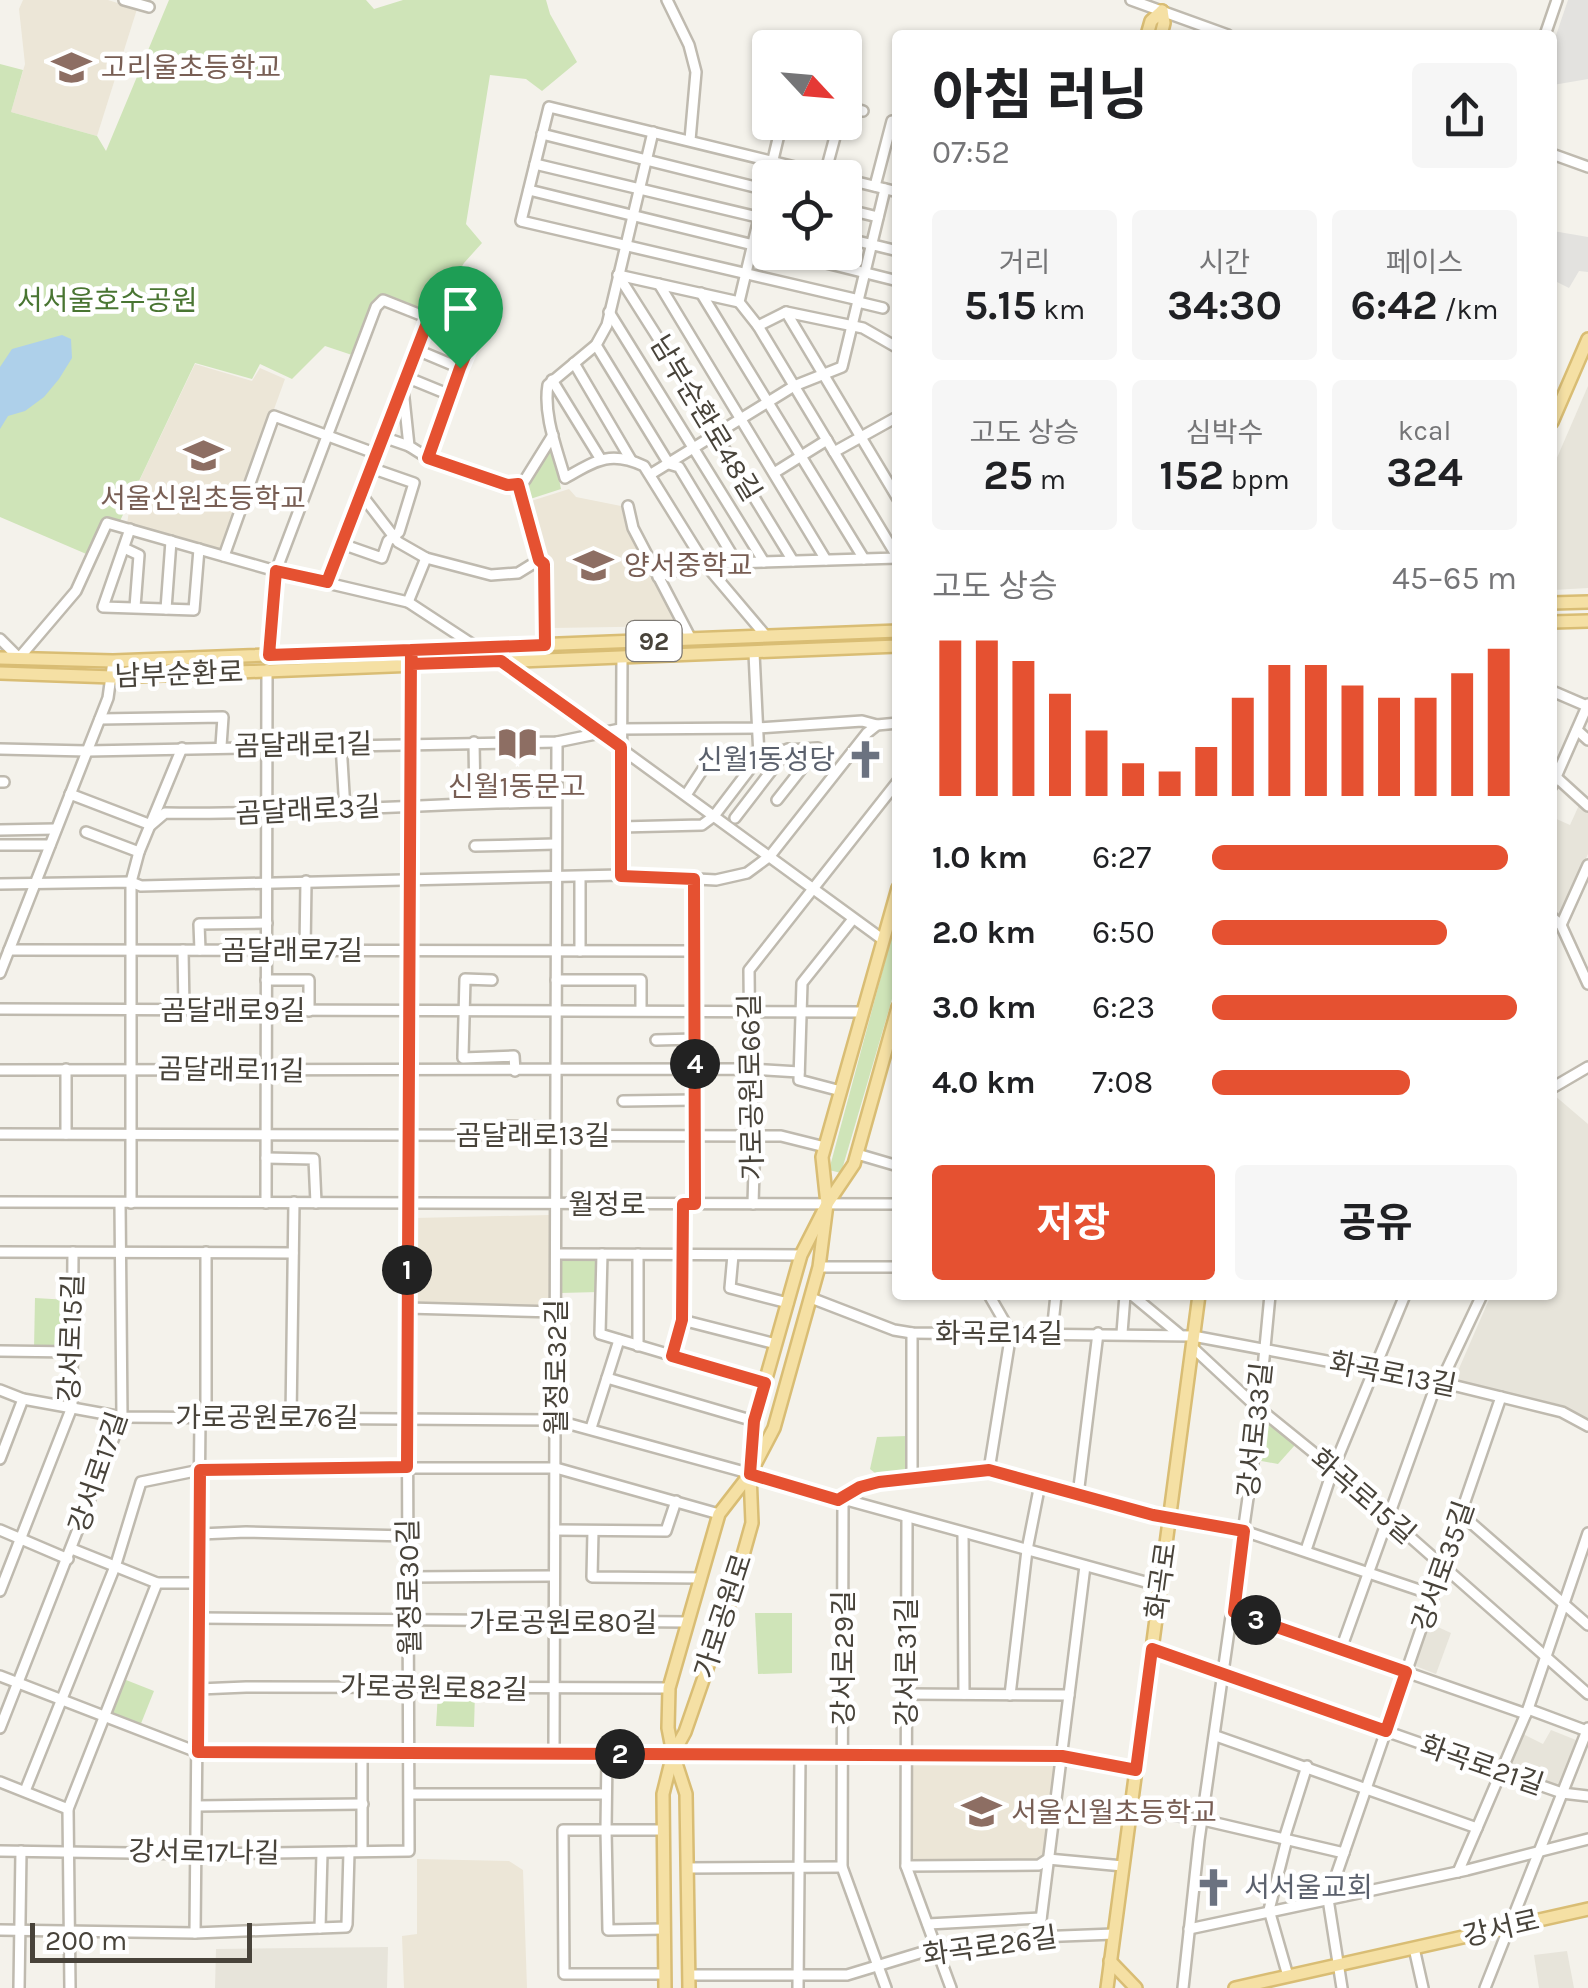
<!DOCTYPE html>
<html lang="ko">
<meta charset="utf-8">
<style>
:root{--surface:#fff;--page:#f6f6f6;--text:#202124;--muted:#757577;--accent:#e55131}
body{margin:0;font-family:Karla,"Noto Sans KR",sans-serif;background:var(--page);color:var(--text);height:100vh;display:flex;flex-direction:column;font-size:38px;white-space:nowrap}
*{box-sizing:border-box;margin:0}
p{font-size:32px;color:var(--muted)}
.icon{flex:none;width:55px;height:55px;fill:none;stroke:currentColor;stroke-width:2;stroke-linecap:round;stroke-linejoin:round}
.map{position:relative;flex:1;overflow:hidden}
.panel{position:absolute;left:892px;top:30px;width:665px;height:1270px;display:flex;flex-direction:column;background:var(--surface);border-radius:10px;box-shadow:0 2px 8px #0004}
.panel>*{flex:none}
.needle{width:65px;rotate:116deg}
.controls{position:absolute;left:752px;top:30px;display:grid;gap:20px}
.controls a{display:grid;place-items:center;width:110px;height:110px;border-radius:10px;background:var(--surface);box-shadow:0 2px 8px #0004;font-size:50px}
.scale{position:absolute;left:30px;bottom:25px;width:222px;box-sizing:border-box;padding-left:10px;border:5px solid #48433a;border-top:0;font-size:28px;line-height:35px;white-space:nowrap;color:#48433a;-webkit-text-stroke:8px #fff;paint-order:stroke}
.pin{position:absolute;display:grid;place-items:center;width:85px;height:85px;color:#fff;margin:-102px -42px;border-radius:50% 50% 50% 0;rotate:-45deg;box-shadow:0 0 10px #0007}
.pin .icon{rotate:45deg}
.km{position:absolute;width:50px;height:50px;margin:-25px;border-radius:50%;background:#222;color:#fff;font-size:28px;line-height:50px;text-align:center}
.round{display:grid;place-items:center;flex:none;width:105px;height:105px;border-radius:10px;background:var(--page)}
.summary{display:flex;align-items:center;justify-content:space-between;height:170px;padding:0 40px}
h1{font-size:55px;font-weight:700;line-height:75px}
.figures{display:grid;grid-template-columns:repeat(3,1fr);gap:15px;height:170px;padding:10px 40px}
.figures div{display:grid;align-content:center;border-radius:10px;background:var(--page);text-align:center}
.figures b{font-size:42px;font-weight:700}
.figures small{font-size:28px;font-weight:400}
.figures p{font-size:28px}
.chart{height:280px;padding:20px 40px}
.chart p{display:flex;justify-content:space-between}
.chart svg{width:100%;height:180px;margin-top:10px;stroke:var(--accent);stroke-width:6}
.action{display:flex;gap:20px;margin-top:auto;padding:20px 40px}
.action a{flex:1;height:115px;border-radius:10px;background:var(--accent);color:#fff;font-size:40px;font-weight:700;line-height:115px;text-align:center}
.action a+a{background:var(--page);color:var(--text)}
ul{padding:0 40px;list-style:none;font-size:32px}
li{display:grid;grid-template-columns:160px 120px 1fr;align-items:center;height:75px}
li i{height:25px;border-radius:12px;background:var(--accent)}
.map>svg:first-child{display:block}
</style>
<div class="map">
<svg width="1588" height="1988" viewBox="0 0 1588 1988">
<rect width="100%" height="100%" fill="#f4f2eb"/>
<g fill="#e7e4da">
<polygon points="1588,386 1588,588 1553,590 1553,467"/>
<polygon points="1580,803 1588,810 1588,854 1559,916 1553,910 1552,817 1570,825"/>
<polygon points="1554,1095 1588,1124 1588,1420 1562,1405 1454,1380 1491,1295 1552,1295"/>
<polygon points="1427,1622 1451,1633 1436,1674 1413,1665"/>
<polygon points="1551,1730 1576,1740 1558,1788 1509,1768 1523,1734 1543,1744"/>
<polygon points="388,1947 387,1988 215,1988 216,1949"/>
<polygon points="1567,1951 1574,1988 1539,1988 1534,1955"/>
</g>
<g fill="#ece6d7">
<polygon points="23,0 108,0 137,9 97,136 11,112 25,64 19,9"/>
<polygon points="195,364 252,381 260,368 285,379 222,552 127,524 131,498"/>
<polygon points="569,489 576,497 621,506 627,528 677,626 553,628 549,559 545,557 528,502"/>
<polygon points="549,1215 549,1308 414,1307 415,1218"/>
<polygon points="912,1760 1052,1760 1054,1765 1044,1859 913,1863"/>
<polygon points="417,1859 509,1861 523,1870 527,1988 404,1988 402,1936 417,1934"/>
</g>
<g fill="#cfe4b8">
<polygon points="169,0 366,0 374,9 403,0 546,0 550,14 577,62 542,91 526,79 490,75 466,224 482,243 464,263 430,318 382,300 358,357 325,346 292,379 260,364 252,379 195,363 119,523 110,520 91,556 0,517 0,64 23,70 11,112 97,136 106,151"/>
<polygon points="552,444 561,489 527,500 522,486 527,484"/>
<polygon points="897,917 897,982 841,1173 829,1170"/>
<polygon points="599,1256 599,1292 560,1293 560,1257"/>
<polygon points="35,1298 69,1300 70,1349 34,1349"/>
<polygon points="1261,1416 1295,1445 1278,1464 1256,1460"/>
<polygon points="907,1436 908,1471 875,1473 870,1469 877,1437"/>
<polygon points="755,1613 792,1613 792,1673 758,1674"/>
<polygon points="121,1678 154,1691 140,1726 108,1713"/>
<polygon points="438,1693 475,1693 474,1727 436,1726"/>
</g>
<g fill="#e3e2df">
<polygon points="1568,0 1588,0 1588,79 1553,85 1553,44"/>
<polygon points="1553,231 1588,237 1588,272 1579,271 1569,288 1553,280"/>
</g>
<polygon fill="#aed0ea" points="62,335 71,339 72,358 59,379 44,397 25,411 8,416 0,429 0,367 12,349"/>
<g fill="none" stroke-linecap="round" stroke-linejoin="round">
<defs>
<g id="minor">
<polyline points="124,0 149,7"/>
<polyline points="667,0 689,45 696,72 690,140"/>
<polyline points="1131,0 1228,35"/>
<polyline points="1545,35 1557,0"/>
<polyline points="845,87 849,88 845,102"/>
<polyline points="845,106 863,111"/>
<polyline points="816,122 838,128"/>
<path d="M653,132l-46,193 -11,20 -48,40c-5,30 9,64 17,93 30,-17 45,-28 79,-12l61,98 61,72"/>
<polyline points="542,134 767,190"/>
<polyline points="1552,154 1588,167"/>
<polyline points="535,164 770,220"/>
<polyline points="825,174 839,122"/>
<polyline points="840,178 549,107 521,221 859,300"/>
<polyline points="845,179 898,192"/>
<polyline points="875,186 892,121"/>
<polyline points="529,190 770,249"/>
<polyline points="845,209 878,217"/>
<polyline points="845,238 898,251"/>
<polyline points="782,252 898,281"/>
<polyline points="618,275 717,431 716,435 793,561"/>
<polyline points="618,275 739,302"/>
<polyline points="659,284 826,560"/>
<polyline points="701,293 864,559"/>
<polyline points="858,302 883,308"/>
<polyline points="609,312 764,562"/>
<polyline points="786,312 898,499"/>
<polyline points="427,323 471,342"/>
<polyline points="758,326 786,312 863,328 898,348"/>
<polyline points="596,345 669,464 679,467 737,563"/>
<polyline points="417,350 460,368"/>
<polyline points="574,363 631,460"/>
<polyline points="406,377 450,395"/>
<polyline points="552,380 600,458"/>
<polyline points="403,389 409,446 428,458 507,485 518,484"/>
<polyline points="383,437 409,446"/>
<polyline points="834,452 897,417"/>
<polyline points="428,458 439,421 483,315 444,299"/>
<polyline points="774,473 827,440"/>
<polyline points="651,474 794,386 842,367 885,189"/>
<polyline points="361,494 398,542 426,558 491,575 518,573 539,560"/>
<polyline points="628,506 633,528 691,639"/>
<polyline points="130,529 103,607 194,610 199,549"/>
<polyline points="342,544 382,558 388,541 399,532 414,483 371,468"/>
<polyline points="124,548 139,555 135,607"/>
<polyline points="224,556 274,416 377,454"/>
<polyline points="658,577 695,564 898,558 758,326 739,302 782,122"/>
<polyline points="327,582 427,323 452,286"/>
<polyline points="408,602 426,558"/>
<polyline points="166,609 171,541"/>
<polyline points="0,639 19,658 76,591 107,523 276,571 408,602 475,646"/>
<polyline points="545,645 544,563 539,560 518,484 525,480 553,435"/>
<polyline points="269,655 276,571 376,307 383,300 431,319"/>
<polyline points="501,661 882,939"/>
<polyline points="1552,691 1587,706"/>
<polyline points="100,719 223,717 221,746"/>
<polyline points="1577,730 1588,740"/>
<polyline points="474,742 475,803"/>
<polyline points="341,744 345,810"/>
<polyline points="0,749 87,751 557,742 620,729 758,728 862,721 877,725"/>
<polyline points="759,752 818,748 777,800"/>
<polyline points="1555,776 1588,806"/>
<polyline points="0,782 4,782"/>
<polyline points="1552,786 1588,704"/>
<path d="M70,794l81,31 14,-12c130,2 260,-10 391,-11"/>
<polyline points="686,795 705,766"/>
<polyline points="735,818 788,749"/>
<polyline points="621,827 702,825 714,816 759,757 754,653"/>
<polyline points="0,830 56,829"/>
<polyline points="86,832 139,852"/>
<polyline points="1,845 50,845"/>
<polyline points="475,846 556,844"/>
<polyline points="621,875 622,657"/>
<polyline points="580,878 580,951"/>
<polyline points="694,879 695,1204"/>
<polyline points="0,884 131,882 141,886 621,875 716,880 747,873 770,856 867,733 877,725 898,723"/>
<polyline points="1552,917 1561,925 1588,984"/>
<polyline points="1561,925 1588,865"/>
<polyline points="9,950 694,951"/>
<polyline points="183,950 184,1010"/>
<polyline points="200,950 199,924 267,923"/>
<polyline points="305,950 306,881"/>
<polyline points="0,973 108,698 113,661"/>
<polyline points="266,980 309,980 309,1011"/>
<polyline points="556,980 641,980 641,1010"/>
<polyline points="0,1009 862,1012"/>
<polyline points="656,1040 695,1039"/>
<polyline points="463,1056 465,979 492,980"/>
<polyline points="463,1058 514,1056 515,1071"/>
<polyline points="0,1070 750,1069 799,1072"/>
<polyline points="1552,1088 1588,1067"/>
<polyline points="841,1091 799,1080 802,983 853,919"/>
<polyline points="623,1101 695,1100"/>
<polyline points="0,1134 781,1136 825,1147"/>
<polyline points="66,1134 66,1069"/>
<polyline points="484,1135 484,1126 556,1127"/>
<polyline points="857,1154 898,1166"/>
<polyline points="266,1158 314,1159 316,1203"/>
<polyline points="0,1202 898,1204"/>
<polyline points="131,1203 131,882 139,852 182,748"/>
<polyline points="266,1203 267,670"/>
<polyline points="753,1204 755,1135 750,1069 749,970 898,781"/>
<polyline points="0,1252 293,1253"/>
<polyline points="556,1254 801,1255"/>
<polyline points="602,1254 600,1334 765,1383"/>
<polyline points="638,1254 638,1346"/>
<polyline points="733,1255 730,1288 788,1303"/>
<polyline points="819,1267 898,1267"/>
<polyline points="1132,1295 1179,1334"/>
<polyline points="811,1298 894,1330 912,1333 1193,1336 1444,1383 1562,1412 1588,1426"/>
<polyline points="407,1308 556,1312"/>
<polyline points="682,1320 776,1344"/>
<polyline points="912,1333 912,1479"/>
<polyline points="1052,1333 1056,1295"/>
<polyline points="1122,1333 1125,1295"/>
<polyline points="1192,1347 1250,1401 1324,1461 1588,1694"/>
<polyline points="0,1351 74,1352"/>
<polyline points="672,1355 682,1320 683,1204"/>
<polyline points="607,1378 754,1421 754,1424"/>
<polyline points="0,1390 23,1399 122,1417 555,1420 1160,1586"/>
<polyline points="206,1417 206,1252"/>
<polyline points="291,1418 294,1202"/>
<polyline points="591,1428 619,1340"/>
<polyline points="0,1459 23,1399"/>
<polyline points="989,1470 1011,1333 989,1295"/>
<polyline points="1078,1495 1098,1333"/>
<polyline points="838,1499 860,1487 879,1482 989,1470 1153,1515 1244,1531 1434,1595"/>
<polyline points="843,1501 842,1867 886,1988"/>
<polyline points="1462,1515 1588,1625"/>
<polyline points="907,1518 906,1866 951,1988"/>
<polyline points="0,1530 68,1559"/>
<polyline points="555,1530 666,1531 676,1501"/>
<polyline points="593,1531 592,1577 700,1578"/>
<polyline points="963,1533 964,1694"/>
<polyline points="200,1534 246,1532 408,1536"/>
<polyline points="72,1549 157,1583 198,1583"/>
<polyline points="1306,1550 1333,1469 1405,1295"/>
<polyline points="410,1577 553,1576"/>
<polyline points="0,1591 72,1407 73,1252"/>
<polyline points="1234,1612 1526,1714"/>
<polyline points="199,1618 687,1622"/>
<polyline points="1152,1649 1562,1793 1588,1796"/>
<polyline points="1341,1649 1437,1382 1447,1369 1482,1295"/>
<polyline points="0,1676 197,1752 1061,1756 1136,1770"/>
<polyline points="199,1689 246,1687 669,1688"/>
<polyline points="906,1694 1069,1695"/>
<polyline points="1010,1695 1027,1550 1040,1484"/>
<polyline points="1528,1709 1587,1731"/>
<polyline points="0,1728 122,1417 120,1203"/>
<polyline points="1216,1736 1477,1828 1458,1872"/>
<polyline points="554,1753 557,742"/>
<polyline points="362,1754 362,1851"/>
<polyline points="607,1754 606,1830 563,1830 564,1974 665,1974"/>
<polyline points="0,1782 68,1809"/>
<polyline points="25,1791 116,1564 141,1482 200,1470 245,1468 556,1468 719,1514"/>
<polyline points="410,1794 606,1794"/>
<polyline points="197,1806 363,1804"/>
<polyline points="1131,1808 1203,1820 1344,1853"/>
<polyline points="1477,1828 1528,1709 1588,1533"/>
<polyline points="663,1830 606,1830 608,1930 664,1929"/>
<polyline points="1284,1839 1307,1766"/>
<polyline points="1287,1839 1269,1910 1288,1976"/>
<polyline points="0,1851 197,1854 409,1851 407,1308 411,650"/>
<polyline points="906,1866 1039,1865 1048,1859 1123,1866"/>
<polyline points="687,1868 842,1867"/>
<polyline points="928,1924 1041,1918"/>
<polyline points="320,1928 346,1927 347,1924 349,1852"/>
<polyline points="1189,1929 1467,1870 1588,1839"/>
<polyline points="0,1930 195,1933 320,1928 322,1853"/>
<polyline points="195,1933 200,1417"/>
<polyline points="1039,1936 1085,1566"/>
<polyline points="1414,1948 1423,1988"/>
<polyline points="689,1975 847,1975 936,1948 1036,1937 1114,1934"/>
<polyline points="19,1988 21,1851"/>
<polyline points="70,1988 68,1809 157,1583"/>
<polyline points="798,1988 800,1756"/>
<polyline points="1183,1988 1199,1840 1256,1442 1270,1295"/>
<polyline points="1342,1988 1328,1899 1501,1397"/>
<polyline points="1485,1988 1588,1728"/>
</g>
<g id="major">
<polyline points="1147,35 1151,21 1162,11"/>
<polyline points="1161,35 1164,23 1162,11"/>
<polyline points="1552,422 1588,339"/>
<polyline points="1552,603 1588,602"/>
<polyline points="1552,622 1588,621"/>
<polyline points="0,658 113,661 898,631"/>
<polyline points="0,673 113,677 898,646"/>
<polyline points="1110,1961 1136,1988"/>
<polyline points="665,1988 663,1794 673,1754 668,1728 669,1688 719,1514 750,1474 754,1421 801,1255 827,1204 822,1157 898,888"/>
<polyline points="689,1988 686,1794 673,1754 685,1732 729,1605 752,1523 750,1474 774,1428 819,1267 827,1204 854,1164 898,1007"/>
<polyline points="1107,1988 1199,1295"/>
<polyline points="1235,1988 1588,1909"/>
</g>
</defs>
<use href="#minor" stroke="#bfbaaf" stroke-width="14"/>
<use href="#major" stroke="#d9bd74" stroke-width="16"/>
<use href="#minor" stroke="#fff" stroke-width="9"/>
<use href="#major" stroke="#f5e0a4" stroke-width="11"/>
</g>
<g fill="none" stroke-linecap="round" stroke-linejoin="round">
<defs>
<polyline id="route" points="460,368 428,458 507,485 518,484 539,560 544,564 545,645 411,650 407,1467 200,1470 198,1752 1062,1756 1136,1770 1152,1649 1386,1731 1406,1672 1234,1612 1244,1531 1153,1515 989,1470 879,1482 860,1487 838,1500 750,1474 754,1421 765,1383 672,1356 682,1320 683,1204 695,1204 694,879 621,876 621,747 501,661 412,664 411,650 269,655 276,571 327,582 427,323 471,342 460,368"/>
</defs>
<use href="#route" stroke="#fff" stroke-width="20"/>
<use href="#route" stroke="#e55131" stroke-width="12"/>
</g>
<defs>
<symbol id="school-bare" viewBox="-9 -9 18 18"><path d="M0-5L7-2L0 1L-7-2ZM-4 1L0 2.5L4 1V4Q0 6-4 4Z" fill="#8d6e63" stroke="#fff" stroke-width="2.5" paint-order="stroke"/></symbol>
<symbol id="library-bare" viewBox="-9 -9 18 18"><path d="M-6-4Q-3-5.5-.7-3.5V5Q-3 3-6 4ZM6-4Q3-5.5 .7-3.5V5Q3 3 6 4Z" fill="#8d6e63" stroke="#fff" stroke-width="2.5" paint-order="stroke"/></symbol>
<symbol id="church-bare" viewBox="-9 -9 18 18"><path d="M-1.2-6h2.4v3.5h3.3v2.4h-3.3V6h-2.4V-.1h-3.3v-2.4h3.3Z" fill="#6b7280" stroke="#fff" stroke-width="2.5" paint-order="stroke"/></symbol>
</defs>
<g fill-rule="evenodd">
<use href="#school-bare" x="44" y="40" width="55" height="55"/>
<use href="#school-bare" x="176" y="428" width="55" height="55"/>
<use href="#school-bare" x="566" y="538" width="55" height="55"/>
<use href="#library-bare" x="490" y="716" width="55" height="55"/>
<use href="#church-bare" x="838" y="732" width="55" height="55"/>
<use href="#school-bare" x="954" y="1784" width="55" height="55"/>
<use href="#church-bare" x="1186" y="1860" width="55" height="55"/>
</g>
<g text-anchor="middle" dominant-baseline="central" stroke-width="9" stroke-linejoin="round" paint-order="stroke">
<rect fill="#fff" stroke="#7f7b75" stroke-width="2.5" x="626.5" y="621" width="55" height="40" rx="8"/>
<g font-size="25" font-weight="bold" fill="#48433a">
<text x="654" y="641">92</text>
</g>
<g font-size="28" fill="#785e54" stroke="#fff" text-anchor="start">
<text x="101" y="67">고리울초등학교</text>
<text x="203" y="498" text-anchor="middle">서울신원초등학교</text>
<text x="624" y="565">양서중학교</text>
<text x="517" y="786" text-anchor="middle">신월1동문고</text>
<text x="1011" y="1812">서울신월초등학교</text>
</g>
<g font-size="28" fill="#497532" stroke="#fff">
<text x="107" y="300">서서울호수공원</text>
</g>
<g font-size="28" fill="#48433a" stroke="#fff">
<text transform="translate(706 418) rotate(59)">남부순환로48길</text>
<text transform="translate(179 674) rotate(-2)">남부순환로</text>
<text transform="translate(303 745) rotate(-1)">곰달래로1길</text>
<text transform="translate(308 810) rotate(-3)">곰달래로3길</text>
<text x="292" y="950">곰달래로7길</text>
<text x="233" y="1010">곰달래로9길</text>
<text transform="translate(231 1070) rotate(1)">곰달래로11길</text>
<text transform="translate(751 1087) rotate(-91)">가로공원로66길</text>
<text x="533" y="1135">곰달래로13길</text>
<text x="607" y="1204">월정로</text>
<text x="999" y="1333">화곡로14길</text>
<text transform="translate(71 1338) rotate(-88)">강서로15길</text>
<text transform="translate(556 1367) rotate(-90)">월정로32길</text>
<text transform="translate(1393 1374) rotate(11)">화곡로13길</text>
<text x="267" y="1417">가로공원로76길</text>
<text transform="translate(1255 1430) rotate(-84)">강서로33길</text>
<text transform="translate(98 1472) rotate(-71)">강서로17길</text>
<text transform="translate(1363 1496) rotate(41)">화곡로15길</text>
<text transform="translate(1443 1566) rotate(-71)">강서로35길</text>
<text transform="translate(1161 1581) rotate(-82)">화곡로</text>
<text transform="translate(409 1587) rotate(-91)">월정로30길</text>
<text transform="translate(723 1616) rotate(-72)">가로공원로</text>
<text x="563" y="1622">가로공원로80길</text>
<text transform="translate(843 1658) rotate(-90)">강서로29길</text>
<text transform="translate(906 1662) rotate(-90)">강서로31길</text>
<text transform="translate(434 1688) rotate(1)">가로공원로82길</text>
<text transform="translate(1482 1765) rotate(19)">화곡로21길</text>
<text transform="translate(204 1852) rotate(1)">강서로17나길</text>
<text transform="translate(1501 1928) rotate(-13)">강서로</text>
<text transform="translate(990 1946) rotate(-8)">화곡로26길</text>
</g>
<g font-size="28" fill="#5b616d" stroke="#fff" text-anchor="end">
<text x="835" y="759">신월1동성당</text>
<text x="1244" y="1887" text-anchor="start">서서울교회</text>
</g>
</g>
</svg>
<div class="controls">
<a><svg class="needle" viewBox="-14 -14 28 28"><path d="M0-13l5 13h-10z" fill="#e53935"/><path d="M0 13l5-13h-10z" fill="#757577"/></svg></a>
<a><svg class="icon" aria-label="locate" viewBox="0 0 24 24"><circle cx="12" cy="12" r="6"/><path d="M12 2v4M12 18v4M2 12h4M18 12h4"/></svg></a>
</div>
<div class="scale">200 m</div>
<div class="pin" style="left:460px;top:368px;background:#1e9e55"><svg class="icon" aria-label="arrive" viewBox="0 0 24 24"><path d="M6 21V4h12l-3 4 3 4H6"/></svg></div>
<b class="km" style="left:407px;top:1270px">1</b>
<b class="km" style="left:620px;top:1754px">2</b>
<b class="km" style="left:1256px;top:1620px">3</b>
<b class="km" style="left:695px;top:1064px">4</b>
<section class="panel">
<div class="summary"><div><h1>아침 러닝</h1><p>07:52</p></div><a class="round"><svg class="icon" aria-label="share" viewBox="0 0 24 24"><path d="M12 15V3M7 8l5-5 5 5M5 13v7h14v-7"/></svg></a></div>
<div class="figures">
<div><p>거리</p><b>5.15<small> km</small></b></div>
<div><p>시간</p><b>34:30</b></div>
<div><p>페이스</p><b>6:42<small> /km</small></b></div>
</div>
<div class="figures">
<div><p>고도 상승</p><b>25<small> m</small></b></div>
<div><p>심박수</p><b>152<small> bpm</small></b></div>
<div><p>kcal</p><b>324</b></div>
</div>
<div class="chart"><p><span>고도 상승</span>45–65 m</p>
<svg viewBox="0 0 160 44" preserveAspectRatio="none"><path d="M5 44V6M15 44V6M25 44V11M35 44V19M45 44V28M55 44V36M65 44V38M75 44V32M85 44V20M95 44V12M105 44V12M115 44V17M125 44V20M135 44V20M145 44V14M155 44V8"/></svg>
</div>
<ul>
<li><b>1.0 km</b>6:27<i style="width:97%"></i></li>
<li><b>2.0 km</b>6:50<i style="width:77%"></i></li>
<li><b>3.0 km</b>6:23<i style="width:100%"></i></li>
<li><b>4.0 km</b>7:08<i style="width:65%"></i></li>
</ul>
<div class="action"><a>저장</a><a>공유</a></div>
</section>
</div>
